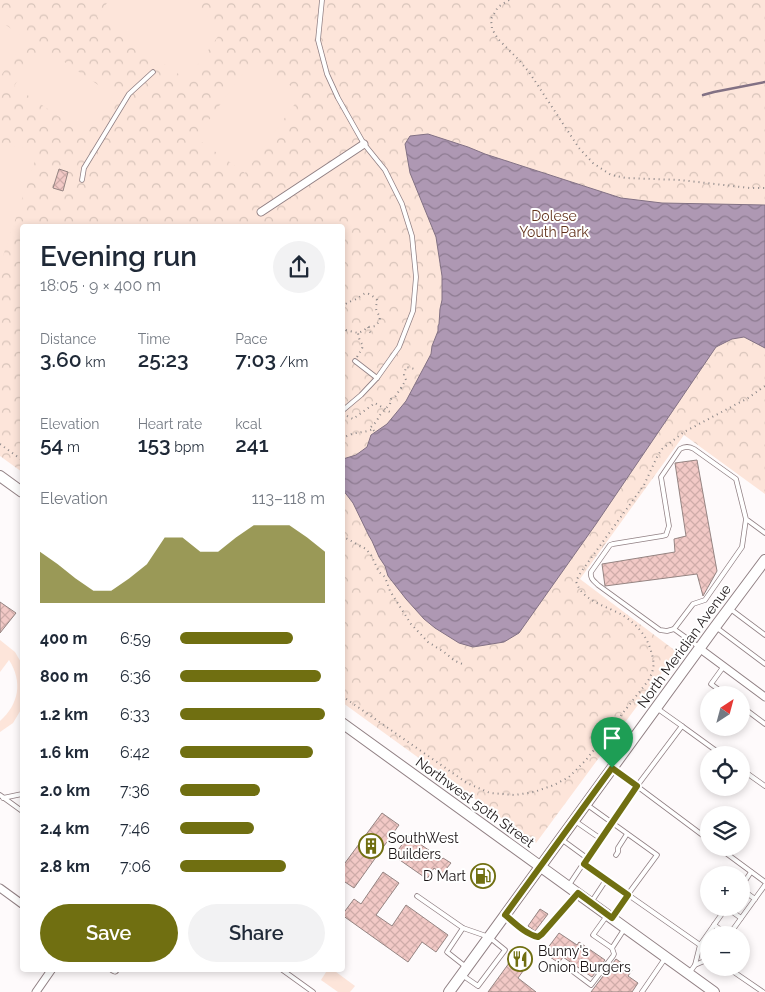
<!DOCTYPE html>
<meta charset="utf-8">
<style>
:root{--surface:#fff;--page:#f2f2f3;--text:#1f2937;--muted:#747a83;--accent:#706f11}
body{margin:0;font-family:Raleway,sans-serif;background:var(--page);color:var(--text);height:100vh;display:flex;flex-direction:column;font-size:19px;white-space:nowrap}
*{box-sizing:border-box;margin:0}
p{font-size:16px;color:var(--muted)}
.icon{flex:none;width:28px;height:28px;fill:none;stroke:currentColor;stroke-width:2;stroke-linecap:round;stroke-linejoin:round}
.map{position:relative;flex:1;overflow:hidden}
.side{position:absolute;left:20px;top:224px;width:325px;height:748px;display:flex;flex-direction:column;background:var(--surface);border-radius:5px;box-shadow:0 2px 8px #0003}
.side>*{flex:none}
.needle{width:32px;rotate:36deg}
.buttons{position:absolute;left:700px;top:686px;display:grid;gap:10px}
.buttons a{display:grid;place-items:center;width:50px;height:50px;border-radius:50%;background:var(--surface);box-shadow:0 2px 8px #0003;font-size:25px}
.pin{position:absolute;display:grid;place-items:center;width:42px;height:42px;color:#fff;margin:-51px -21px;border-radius:50% 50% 50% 0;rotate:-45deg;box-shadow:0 0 5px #0007}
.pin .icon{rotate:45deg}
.round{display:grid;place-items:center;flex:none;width:52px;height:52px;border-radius:26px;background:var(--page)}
.overview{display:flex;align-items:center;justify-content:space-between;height:85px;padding:0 20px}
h1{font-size:28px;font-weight:600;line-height:38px}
.figures{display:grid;grid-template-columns:repeat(3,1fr);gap:8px;height:85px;padding:5px 20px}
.figures div{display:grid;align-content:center}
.figures b{font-size:21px;font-weight:600}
.figures small{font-size:14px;font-weight:400}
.figures p{font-size:14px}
.chart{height:140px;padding:10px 20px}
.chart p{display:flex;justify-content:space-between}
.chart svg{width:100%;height:90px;margin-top:5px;fill:var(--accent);opacity:.7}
.action{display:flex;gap:10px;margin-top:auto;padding:10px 20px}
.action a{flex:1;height:58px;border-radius:30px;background:var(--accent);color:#fff;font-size:20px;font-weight:600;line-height:58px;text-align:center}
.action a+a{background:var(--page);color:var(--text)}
ul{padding:0 20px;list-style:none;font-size:16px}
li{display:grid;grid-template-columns:80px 60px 1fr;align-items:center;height:38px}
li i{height:12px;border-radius:6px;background:var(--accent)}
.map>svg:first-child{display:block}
</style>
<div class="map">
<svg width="765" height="992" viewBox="0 0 765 992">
<defs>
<pattern id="park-crowns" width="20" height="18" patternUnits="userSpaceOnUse" patternTransform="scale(1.25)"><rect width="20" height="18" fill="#fde5da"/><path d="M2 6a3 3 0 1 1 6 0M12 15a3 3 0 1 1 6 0" fill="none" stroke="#d8c4ba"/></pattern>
<pattern id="water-waves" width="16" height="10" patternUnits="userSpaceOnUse" patternTransform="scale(1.25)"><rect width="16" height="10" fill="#ae98b3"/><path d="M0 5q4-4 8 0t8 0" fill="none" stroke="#8d7b91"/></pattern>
<pattern id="building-cross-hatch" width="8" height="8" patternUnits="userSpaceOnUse" patternTransform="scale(1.25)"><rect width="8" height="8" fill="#f2c9c6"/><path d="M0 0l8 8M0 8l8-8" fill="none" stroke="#cfaca9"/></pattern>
</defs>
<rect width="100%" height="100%" fill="#fefafb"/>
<polygon fill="url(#park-crowns)" points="0,0 765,0 765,494 684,435 580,579 677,652 536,843 343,703 342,226 22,226 22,472 0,456"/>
<g fill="#fde5da">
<polygon points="109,0 186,0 224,28 187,80 97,17"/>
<polygon points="0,21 26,39 0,77"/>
<polygon points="41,46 113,95 86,135 14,86"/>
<polygon points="253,59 302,94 245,173 196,138"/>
<polygon points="0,145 24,148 35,161 0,265"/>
<path d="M0,640l15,12 7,12v44l-9,15 -13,9v-11c19,-17 23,-39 9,-61l-9,12z"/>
<polygon points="328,969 332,969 355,986 350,992 338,992 321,980"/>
</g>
<polygon fill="url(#water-waves)" stroke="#827184" points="428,134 468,147 485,154 621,198 662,203 765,205 765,348 744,337 732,339 716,347 596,524 519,633 504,642 473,647 459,643 435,628 424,619 406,599 388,576 385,566 379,557 372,541 369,536 353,503 343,490 343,459 356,455 367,447 371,435 387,424 406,401 431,354 432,346 438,331 438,326 439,324 440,309 442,300 442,276 436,237 410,173 405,144 410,136"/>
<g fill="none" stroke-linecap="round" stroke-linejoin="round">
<polyline stroke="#827184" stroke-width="2.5" points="703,95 714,92 765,82"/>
</g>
<g fill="url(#building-cross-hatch)" stroke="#958482">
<polygon points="59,169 68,172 63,191 53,188"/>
<polygon points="697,460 717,571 703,596 697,574 605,586 602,564 675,552 674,539 686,536 675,463"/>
<polygon points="0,602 16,613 0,633"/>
<polygon points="382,813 399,825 354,888 342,880 342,867"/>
<polygon points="408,836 442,859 443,858 451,863 442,874 434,868 427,879 394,856"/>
<polygon points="383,872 399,883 376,915 392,926 406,905 448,935 436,952 422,942 408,962 342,915 354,899 361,904"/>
<polygon points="540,909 548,914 535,931 528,926"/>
<polygon points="559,933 577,945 579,942 605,960 592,977 563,957 559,963 544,953"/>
<polygon points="520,948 530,955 527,958 531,960 518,978 536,992 488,992"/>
<polygon points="616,959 632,970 628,976 638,983 632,992 591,992"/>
</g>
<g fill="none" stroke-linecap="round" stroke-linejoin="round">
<defs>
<g id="service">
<polyline points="322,0 318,40 327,74 338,98 364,144 385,170 402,204 412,236 416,277 413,311 399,347 377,378 361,395 342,411"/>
<polyline points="82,180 84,168 129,94 153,72"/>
<polyline points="355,361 377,378"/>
<path d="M746,519l-4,28 -37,53 -12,4 -19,25 -7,2 -7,-1 -62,-45c-4,-4 -8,-6 -7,-13l19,-27 3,-1 49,-8 4,-1 3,-9 -8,-49 19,-28c5,-3 9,-3 14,0l42,30 10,40 19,14"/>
<polyline points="729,608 765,635"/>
<polyline points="717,628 765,664"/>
<polyline points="674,629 699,647"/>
<polyline points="724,666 711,684 726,695"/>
<polyline points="741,706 765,724"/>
<polyline points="658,709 682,726"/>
<polyline points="614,769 709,840"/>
<polyline points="741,769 765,786"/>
<polyline points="0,795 22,811"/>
<polyline points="3,798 22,794"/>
<polyline points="586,804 657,855 612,916"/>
<polyline points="575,821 601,839 637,786 682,726 722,755"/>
<polyline points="561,839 587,858 569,885"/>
<polyline points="719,848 765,882"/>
<polyline points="616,855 618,852 618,848 627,834"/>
<polyline points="587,858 601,839"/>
<polyline points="584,864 700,945"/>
<polyline points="741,887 751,872"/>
<polyline points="741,889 755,899"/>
<polyline points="417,896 463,928 489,937 505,950 478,986 462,975"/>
<polyline points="592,901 606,880"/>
<polyline points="727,908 741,918"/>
<polyline points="506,917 527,932 538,937 542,934 577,894"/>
<polyline points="606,917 593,935 612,948 625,928"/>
<polyline points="714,925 728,935"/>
<polyline points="463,928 447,952 466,967"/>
<polyline points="729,935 765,885"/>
<polyline points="695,965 709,959"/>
<polyline points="728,968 763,992"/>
<polyline points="281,969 313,992"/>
<polyline points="571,970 591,985 613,956 614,954 612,948"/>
<polyline points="690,972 695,965 700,945 726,908"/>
<polyline points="642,992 666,957"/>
</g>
<g id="minor">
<polyline points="261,212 364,144"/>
<polyline points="699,648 765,697"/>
<polyline points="0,888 22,904"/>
<polyline points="113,969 115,970"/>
<polyline points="36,992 52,969"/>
</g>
<g id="secondary">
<polyline points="0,476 22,492"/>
<polyline points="342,723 714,992"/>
<polyline points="449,992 715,627 765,560"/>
</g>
</defs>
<use href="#service" stroke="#918084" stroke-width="5.5"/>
<use href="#minor" stroke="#918084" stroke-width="9"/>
<use href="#secondary" stroke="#918084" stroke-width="12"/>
<g stroke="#8c8788" stroke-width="2" stroke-dasharray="1 4" stroke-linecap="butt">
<polyline points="509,0 498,7 491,19 492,29 498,39 516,57 529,72 579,148 593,163 611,175 626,178 680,180 750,188 765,188"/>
<path d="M342,307c4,-4 7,-5 12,-7 11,-5 10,-12 23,0 0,2 -1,5 -1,8 1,9 8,6 0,18l-8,1 -5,4 -5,2 -12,-3 -4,-4"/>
<polyline points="368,327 371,334"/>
<path d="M357,357c11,-17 3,-8 1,-24"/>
<polyline points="401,388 405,391"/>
<polyline points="347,416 353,419 375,403 390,412"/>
<polyline points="374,431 371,427 376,422 380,415 390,404 391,399 395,397 406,380 404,375 406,367 415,369"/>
<path d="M342,439c10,-8 20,-5 31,-10"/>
<polyline points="0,444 22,460"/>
<polyline points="342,536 366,549 371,555 379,572 385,577 390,591 411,624 428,642 444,652 455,661 465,665"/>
<path d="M342,696l125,87 23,10 25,2 19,-3 20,-7 15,-8 17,-17 62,-79c7,-13 7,-18 2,-33 -4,-13 -14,-24 -26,-32 -16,-10 -42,-14 -48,-35l5,-9 63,-87 13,-28 5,-8 22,-17 64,-34 17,-12"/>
</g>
<use href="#service" stroke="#fff" stroke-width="4"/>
<use href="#minor" stroke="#fff" stroke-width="7"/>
<use href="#secondary" stroke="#fff" stroke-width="10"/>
</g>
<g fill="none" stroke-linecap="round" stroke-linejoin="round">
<defs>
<path id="route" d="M612,768l25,18 -53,78 44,31 -16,23 -34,-25 -36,41 -4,3c-13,-3 -23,-14 -33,-22z"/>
</defs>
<use href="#route" stroke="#fff" stroke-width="10"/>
<use href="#route" stroke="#706f11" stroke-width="6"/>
</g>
<defs>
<symbol id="building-ring" viewBox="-11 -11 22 22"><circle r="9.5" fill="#fff" stroke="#706f11" stroke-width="1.5"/><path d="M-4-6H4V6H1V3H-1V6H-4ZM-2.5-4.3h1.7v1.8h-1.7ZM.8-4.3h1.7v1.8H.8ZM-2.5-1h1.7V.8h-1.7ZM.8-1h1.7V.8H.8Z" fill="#706f11"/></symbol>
<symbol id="fuel-ring" viewBox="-11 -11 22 22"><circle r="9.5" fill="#fff" stroke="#706f11" stroke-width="1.5"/><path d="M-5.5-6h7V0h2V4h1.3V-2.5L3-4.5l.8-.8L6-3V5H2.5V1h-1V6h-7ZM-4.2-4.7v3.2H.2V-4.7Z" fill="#706f11"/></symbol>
<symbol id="restaurant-ring" viewBox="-11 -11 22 22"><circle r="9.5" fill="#fff" stroke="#706f11" stroke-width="1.5"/><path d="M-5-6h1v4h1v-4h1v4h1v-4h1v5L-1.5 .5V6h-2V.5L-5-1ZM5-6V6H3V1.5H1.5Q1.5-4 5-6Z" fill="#706f11"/></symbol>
</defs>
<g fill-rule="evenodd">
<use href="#building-ring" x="357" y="832" width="28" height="28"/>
<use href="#fuel-ring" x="469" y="862" width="28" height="28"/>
<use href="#restaurant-ring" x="506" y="945" width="28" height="28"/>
</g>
<g text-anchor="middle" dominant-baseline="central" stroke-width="4" stroke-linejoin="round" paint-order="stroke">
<g font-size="14" fill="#64341d" stroke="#fff">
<text x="554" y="216">Dolese<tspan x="554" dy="16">Youth Park</tspan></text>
</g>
<g font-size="14" fill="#1b1516" stroke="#fff">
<text transform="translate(684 646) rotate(-54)">North Meridian Avenue</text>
<text transform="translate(475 802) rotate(36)">Northwest 50th Street</text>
</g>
<g font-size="14" fill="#1b1516" stroke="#fff" text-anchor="start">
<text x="388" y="838">SouthWest<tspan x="388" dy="16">Builders</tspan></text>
<text x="466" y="876" text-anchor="end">D Mart</text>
<text x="538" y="951">Bunny's<tspan x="538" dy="16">Onion Burgers</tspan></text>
</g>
</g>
</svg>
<div class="buttons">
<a><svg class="needle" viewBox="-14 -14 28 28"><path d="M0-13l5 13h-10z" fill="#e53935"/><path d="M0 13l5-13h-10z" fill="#747a83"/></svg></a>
<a><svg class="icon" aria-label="locate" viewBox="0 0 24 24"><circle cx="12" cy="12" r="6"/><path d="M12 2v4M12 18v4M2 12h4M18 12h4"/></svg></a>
<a><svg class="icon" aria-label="layers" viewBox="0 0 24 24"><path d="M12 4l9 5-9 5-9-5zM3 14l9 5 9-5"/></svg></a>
<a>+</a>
<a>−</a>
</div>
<div class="pin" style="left:612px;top:768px;background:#1e9e55"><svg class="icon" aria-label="arrive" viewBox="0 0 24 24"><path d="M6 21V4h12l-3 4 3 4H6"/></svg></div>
<section class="side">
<div class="overview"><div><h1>Evening run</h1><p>18:05 · 9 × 400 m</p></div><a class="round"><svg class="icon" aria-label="share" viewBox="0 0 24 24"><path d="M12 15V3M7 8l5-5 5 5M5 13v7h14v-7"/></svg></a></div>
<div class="figures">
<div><p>Distance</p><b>3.60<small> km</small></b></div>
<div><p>Time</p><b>25:23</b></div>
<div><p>Pace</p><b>7:03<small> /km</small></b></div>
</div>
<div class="figures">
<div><p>Elevation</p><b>54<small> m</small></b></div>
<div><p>Heart rate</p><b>153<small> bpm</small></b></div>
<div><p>kcal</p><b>241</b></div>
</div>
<div class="chart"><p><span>Elevation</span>113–118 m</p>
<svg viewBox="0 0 160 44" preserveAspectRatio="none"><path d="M0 44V19L10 25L20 32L30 38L40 38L50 32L60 25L70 12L80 12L90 19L100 19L110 12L120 6L130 6L140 6L150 12L160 19V44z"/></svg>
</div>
<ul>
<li><b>400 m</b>6:59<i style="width:78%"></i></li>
<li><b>800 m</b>6:36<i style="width:97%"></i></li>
<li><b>1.2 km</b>6:33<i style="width:100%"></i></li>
<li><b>1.6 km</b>6:42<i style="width:92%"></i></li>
<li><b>2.0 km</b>7:36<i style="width:55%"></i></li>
<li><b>2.4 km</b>7:46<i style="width:51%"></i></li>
<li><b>2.8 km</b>7:06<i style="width:73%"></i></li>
</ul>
<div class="action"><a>Save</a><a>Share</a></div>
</section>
</div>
